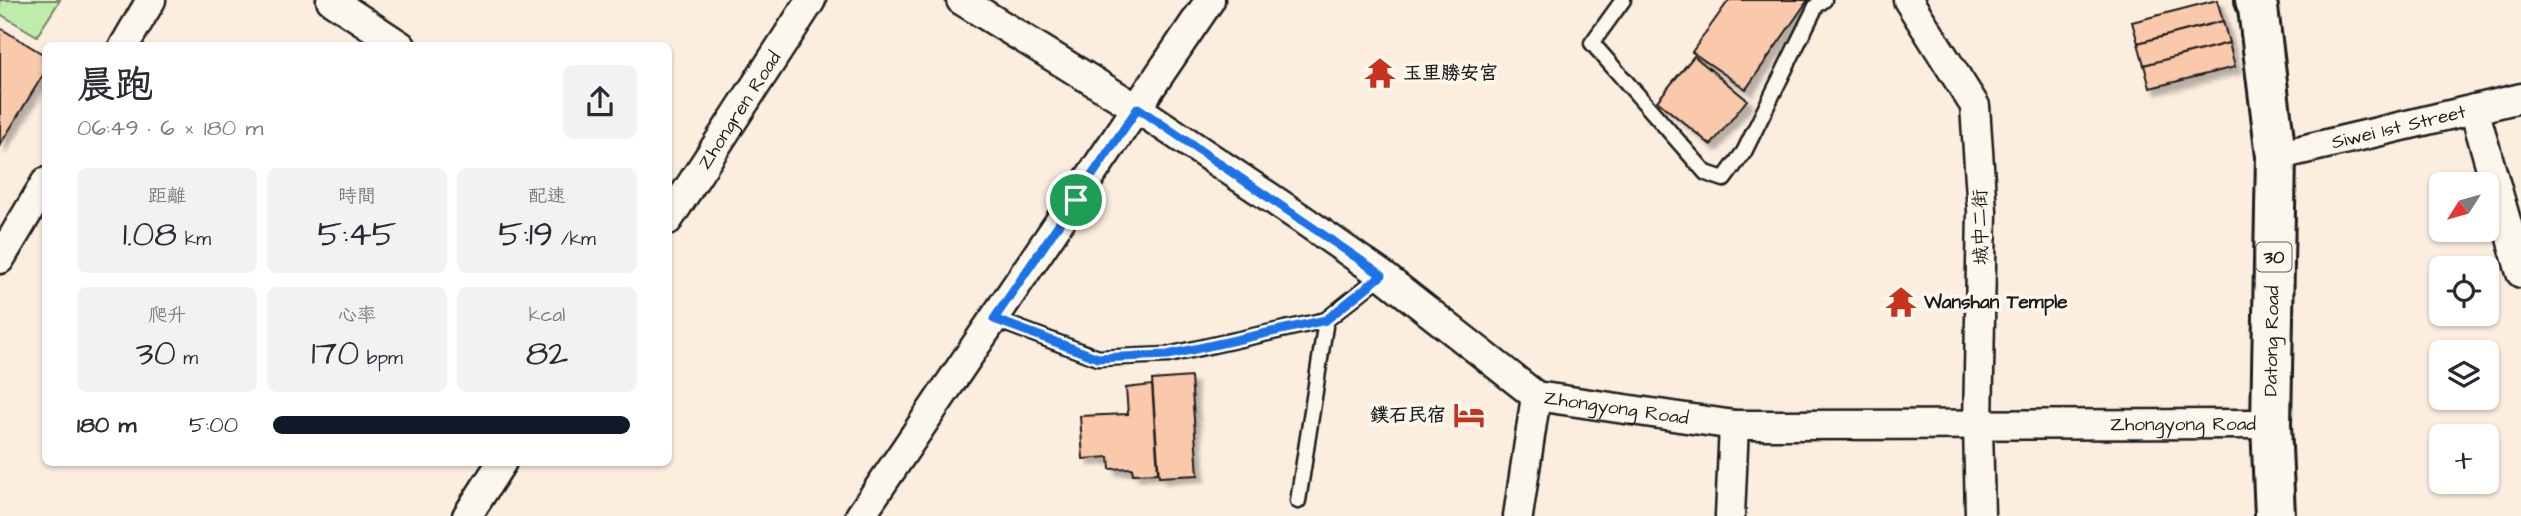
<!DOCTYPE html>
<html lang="zh-TW">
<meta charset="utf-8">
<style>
:root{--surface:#fff;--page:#f2f2f3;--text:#2b2b33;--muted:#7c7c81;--accent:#111827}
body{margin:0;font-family:"Architects Daughter","LXGW WenKai TC",sans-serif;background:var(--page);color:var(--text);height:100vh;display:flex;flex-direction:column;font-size:26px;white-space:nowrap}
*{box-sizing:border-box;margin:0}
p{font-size:23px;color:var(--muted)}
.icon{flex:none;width:38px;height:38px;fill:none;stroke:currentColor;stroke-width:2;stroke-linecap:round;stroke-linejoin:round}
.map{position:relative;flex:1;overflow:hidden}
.side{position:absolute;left:42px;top:42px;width:630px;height:424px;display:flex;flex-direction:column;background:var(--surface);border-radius:10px;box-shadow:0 2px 5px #0004}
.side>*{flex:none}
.needle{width:46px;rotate:233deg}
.controls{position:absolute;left:2429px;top:172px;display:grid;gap:14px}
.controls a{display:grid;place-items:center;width:70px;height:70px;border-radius:10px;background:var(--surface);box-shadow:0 2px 5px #0004;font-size:35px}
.pin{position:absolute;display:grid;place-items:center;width:60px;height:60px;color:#fff;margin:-30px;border:4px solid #fff;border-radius:50%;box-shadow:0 2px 7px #0007}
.round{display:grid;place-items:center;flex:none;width:74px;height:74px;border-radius:10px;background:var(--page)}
.head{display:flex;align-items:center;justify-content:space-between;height:119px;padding:0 35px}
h1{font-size:38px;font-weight:600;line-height:52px}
.metrics{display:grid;grid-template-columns:repeat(3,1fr);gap:10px;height:119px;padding:7px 35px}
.metrics div{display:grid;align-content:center;border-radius:10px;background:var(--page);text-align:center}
.metrics b{font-size:35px;font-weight:600}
.metrics small{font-size:19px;font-weight:400}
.metrics p{font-size:19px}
ul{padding:0 35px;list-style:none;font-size:23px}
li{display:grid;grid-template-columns:112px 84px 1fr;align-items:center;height:52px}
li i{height:18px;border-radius:9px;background:var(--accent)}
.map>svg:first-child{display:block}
</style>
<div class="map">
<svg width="2521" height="516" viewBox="0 0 2521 516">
<defs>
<filter id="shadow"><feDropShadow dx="6" dy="6" stdDeviation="2" flood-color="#0004"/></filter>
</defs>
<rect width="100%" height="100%" fill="#fbeedf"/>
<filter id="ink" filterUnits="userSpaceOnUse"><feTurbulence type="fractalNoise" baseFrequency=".0143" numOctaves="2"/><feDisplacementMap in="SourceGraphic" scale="14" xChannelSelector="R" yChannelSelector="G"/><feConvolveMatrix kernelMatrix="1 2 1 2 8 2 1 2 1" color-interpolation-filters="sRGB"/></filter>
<g filter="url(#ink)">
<polygon fill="#beecaa" stroke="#6d8463" stroke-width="2" points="0,0 60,0 37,36 0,14"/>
<g fill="#fac8aa" stroke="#1c1c1c" stroke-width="2" filter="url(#shadow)">
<polygon points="1729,0 1808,0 1746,89 1692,52"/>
<polygon points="2217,0 2223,21 2138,43 2132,22"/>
<polygon points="2223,21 2229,43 2144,65 2138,43"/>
<polygon points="0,28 46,56 46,70 0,145"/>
<polygon points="2229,43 2235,67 2150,88 2144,65"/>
<polygon points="1694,56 1747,100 1711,145 1657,101"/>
<polygon points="1191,377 1198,475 1159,477 1152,380"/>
<polygon points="1152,385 1158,473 1133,474 1132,468 1110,469 1109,457 1083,459 1080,416 1128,414 1126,388"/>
</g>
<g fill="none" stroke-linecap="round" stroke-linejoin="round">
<defs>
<g id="service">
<polyline points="1623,0 1592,43 1706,173 1724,179 1744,152 1816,6 1824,0"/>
<polyline points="994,319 1098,358 1168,355 1326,320 1382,275"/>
<polyline points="1298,501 1326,320"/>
</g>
<g id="minor">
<polyline points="331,0 401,46"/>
<path id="s1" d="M961,0l177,109 161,108 83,58 154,121 198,29 537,-1"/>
<polyline points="1908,0 1975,106 1982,211 1978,425 1980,516"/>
<polyline points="124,46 151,0"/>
<polyline points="2474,109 2521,273"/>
<path id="s2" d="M2276,156l245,-58"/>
<path id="s3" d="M668,220l143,-220"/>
<polyline points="0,259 46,182"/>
<polyline points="467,516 502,462"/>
<polyline points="860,516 1210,0"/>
<polyline points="1518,516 1536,396"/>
<polyline points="1730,516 1734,425"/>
</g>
<polyline id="primary" points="2255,0 2258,8 2276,156 2271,424 2275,516"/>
</defs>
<use href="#service" stroke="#1c1c1c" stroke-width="19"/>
<use href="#minor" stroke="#1c1c1c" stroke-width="33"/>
<use href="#primary" stroke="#1c1c1c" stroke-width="44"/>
<use href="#service" stroke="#fbf7ec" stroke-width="14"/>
<use href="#minor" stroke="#fbf7ec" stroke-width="28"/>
<use href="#primary" stroke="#fbf7ec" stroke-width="38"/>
</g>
</g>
<g fill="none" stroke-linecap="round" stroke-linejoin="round" filter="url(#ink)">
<defs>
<polygon id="route" points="1138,108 1382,275 1326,320 1168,355 1098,358 994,319"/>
</defs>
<use href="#route" stroke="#fff" stroke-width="14"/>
<use href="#route" stroke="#1a73e8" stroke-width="9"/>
</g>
<defs>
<symbol id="temple-bare" viewBox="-9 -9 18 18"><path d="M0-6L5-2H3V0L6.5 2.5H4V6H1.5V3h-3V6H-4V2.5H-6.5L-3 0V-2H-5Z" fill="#c8321e" stroke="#fbf7ec" stroke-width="2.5" paint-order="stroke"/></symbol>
<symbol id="hotel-bare" viewBox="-9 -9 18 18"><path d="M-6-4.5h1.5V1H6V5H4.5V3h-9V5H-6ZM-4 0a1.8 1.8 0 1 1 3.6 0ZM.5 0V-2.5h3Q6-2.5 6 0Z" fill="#c8321e" stroke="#fbf7ec" stroke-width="2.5" paint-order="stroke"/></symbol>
</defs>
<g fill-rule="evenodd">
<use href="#temple-bare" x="1358" y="51" width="44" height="44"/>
<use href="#temple-bare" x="1879" y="280" width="44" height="44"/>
<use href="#hotel-bare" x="1447" y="393" width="44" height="44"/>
</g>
<g text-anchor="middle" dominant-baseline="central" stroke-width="7" stroke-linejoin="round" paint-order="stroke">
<rect fill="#fbf7ec" stroke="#5f5e5a" stroke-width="2" x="2256.5" y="242.5" width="35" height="29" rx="5"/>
<g font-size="18" font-weight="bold" fill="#1c1c1c">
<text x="2274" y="257">30</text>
</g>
<g font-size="19" font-weight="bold" fill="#1c1c1c" stroke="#fbf7ec" text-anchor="start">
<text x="1403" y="73">玉里勝安宮</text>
<text x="1924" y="302">Wanshan Temple</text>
<text x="1446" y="415" text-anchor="end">鏷石民宿</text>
</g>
<g font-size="19" fill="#1c1c1c" stroke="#fbf7ec">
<text stroke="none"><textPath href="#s3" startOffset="131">Zhongren Road</textPath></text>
<text stroke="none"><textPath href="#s2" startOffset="126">Siwei 1st Street</textPath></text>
<text transform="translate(1981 227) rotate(-91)">城中二街</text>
<text transform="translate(2272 341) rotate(-89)">Datong Road</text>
<text stroke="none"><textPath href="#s1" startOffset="780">Zhongyong Road</textPath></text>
<text stroke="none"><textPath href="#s1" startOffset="1348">Zhongyong Road</textPath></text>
</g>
</g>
</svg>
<div class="controls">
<a><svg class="needle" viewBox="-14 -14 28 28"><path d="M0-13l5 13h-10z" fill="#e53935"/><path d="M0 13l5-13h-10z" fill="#7c7c81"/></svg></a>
<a><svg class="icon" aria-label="locate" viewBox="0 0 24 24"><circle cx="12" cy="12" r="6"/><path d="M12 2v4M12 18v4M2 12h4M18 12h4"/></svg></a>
<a><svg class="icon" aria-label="layers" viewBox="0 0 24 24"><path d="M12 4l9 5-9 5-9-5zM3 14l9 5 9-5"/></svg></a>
<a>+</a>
</div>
<div class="pin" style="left:1076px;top:200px;background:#1e9e55"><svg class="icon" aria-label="arrive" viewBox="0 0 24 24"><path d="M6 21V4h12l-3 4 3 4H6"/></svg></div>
<section class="side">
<div class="head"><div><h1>晨跑</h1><p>06:49 · 6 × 180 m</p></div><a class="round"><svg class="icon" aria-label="share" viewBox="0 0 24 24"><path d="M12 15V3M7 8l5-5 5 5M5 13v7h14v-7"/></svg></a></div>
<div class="metrics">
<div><p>距離</p><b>1.08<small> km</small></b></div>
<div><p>時間</p><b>5:45</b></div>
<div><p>配速</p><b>5:19<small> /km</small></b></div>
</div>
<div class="metrics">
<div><p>爬升</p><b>30<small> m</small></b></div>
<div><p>心率</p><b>170<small> bpm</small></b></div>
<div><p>kcal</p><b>82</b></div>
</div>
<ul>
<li><b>180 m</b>5:00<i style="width:98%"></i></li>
</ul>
</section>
</div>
